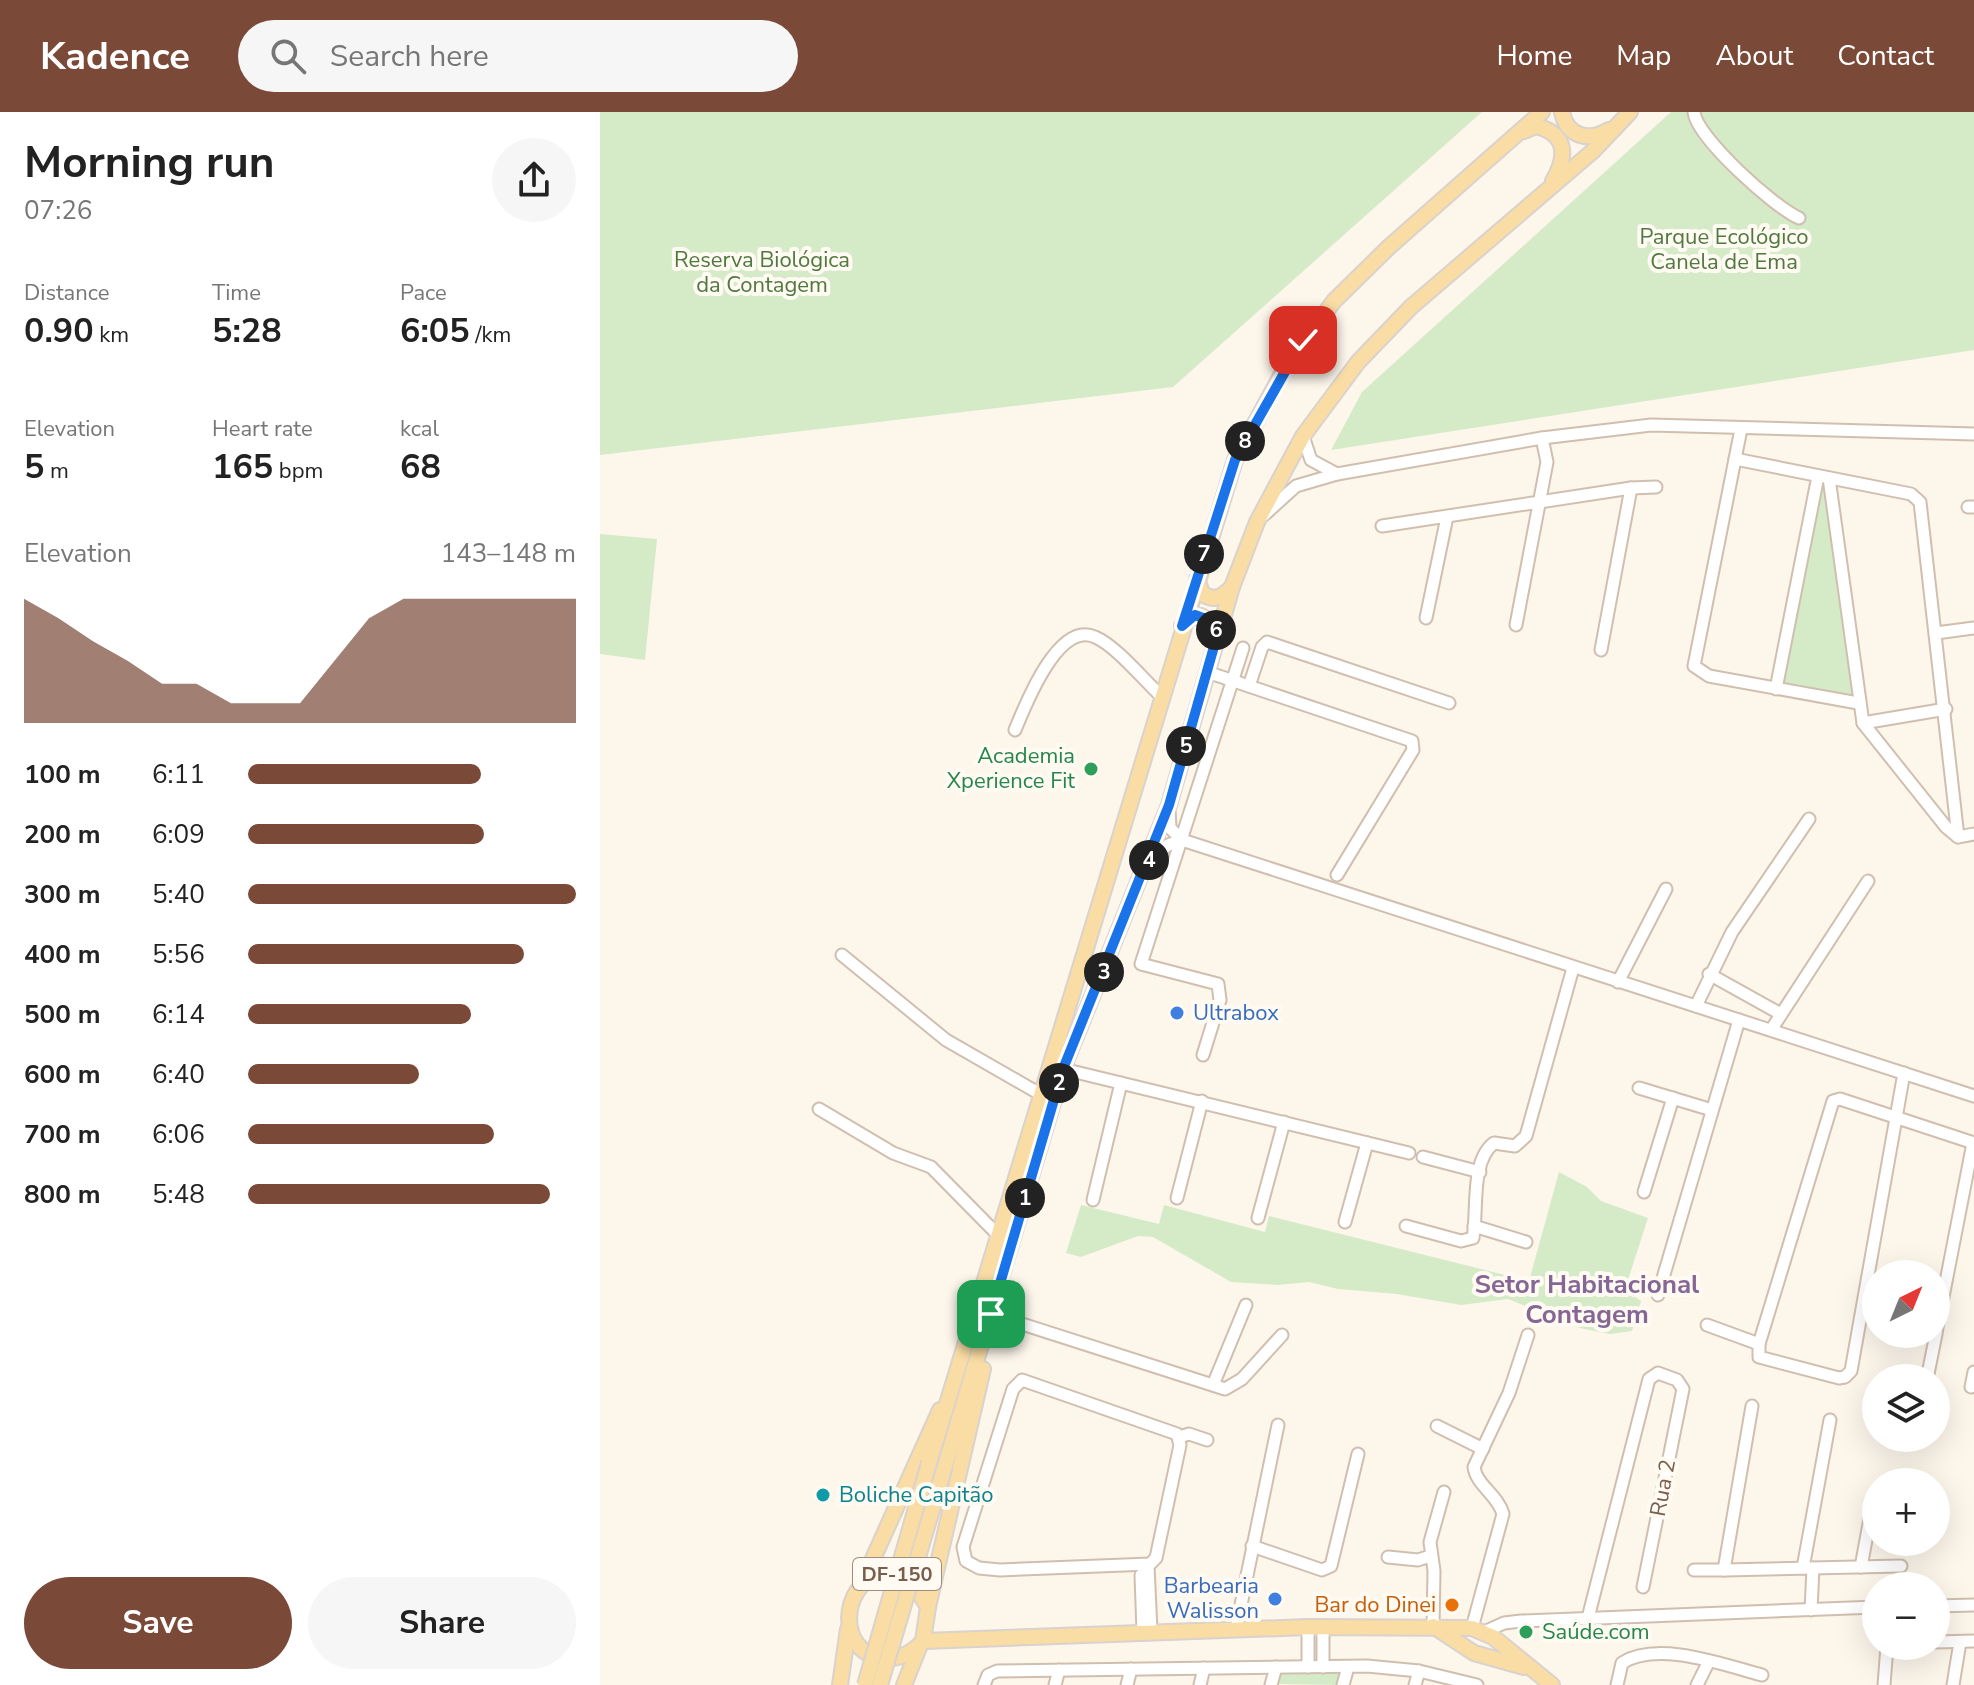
<!DOCTYPE html>
<meta charset="utf-8">
<style>
:root{--surface:#fff;--page:#f6f6f6;--text:#222;--muted:#767676;--accent:#7a4937}
body{margin:0;font-family:"Nunito Sans",sans-serif;background:var(--page);color:var(--text);height:100vh;display:flex;flex-direction:column;font-size:30px;white-space:nowrap}
*{box-sizing:border-box;margin:0}
p{font-size:26px;color:var(--muted)}
.icon{flex:none;width:44px;height:44px;fill:none;stroke:currentColor;stroke-width:2;stroke-linecap:round;stroke-linejoin:round}
.map{position:relative;flex:1;overflow:hidden}
.panel{display:flex;flex-direction:column;background:var(--surface);width:600px}
.panel>*{flex:none}
.needle{width:52px;rotate:43deg}
.tools{position:absolute;left:1262px;top:1148px;display:grid;gap:16px}
.tools a{display:grid;place-items:center;width:88px;height:88px;border-radius:50%;background:var(--surface);box-shadow:0 8px 32px #0002;font-size:40px}
.pin{position:absolute;display:grid;place-items:center;width:68px;height:68px;color:#fff;margin:-34px;border-radius:16px;box-shadow:0 4px 12px #0006}
.km{position:absolute;width:40px;height:40px;margin:-20px;border-radius:50%;background:#222;color:#fff;font-size:22px;line-height:40px;text-align:center}
.round{display:grid;place-items:center;flex:none;width:84px;height:84px;border-radius:42px;background:var(--page)}
.headline{display:flex;align-items:center;justify-content:space-between;height:136px;padding:0 24px}
h1{font-size:44px;font-weight:700;line-height:60px}
.figures{display:grid;grid-template-columns:repeat(3,1fr);gap:12px;height:136px;padding:8px 24px}
.figures div{display:grid;align-content:center}
.figures b{font-size:34px;font-weight:700}
.figures small{font-size:22px;font-weight:400}
.figures p{font-size:22px}
.chart{height:224px;padding:16px 24px}
.chart p{display:flex;justify-content:space-between}
.chart svg{width:100%;height:144px;margin-top:8px;fill:var(--accent);opacity:.7}
.action{display:flex;gap:16px;margin-top:auto;padding:16px 24px}
.action a{flex:1;height:92px;border-radius:48px;background:var(--accent);color:#fff;font-size:32px;font-weight:700;line-height:92px;text-align:center}
.action a+a{background:var(--page);color:var(--text)}
ul{padding:0 24px;list-style:none;font-size:26px}
li{display:grid;grid-template-columns:128px 96px 1fr;align-items:center;height:60px}
li i{height:20px;border-radius:10px;background:var(--accent)}
header{display:flex;align-items:center;gap:48px;box-sizing:border-box;height:112px;padding:0 40px;background:var(--accent);color:#fff}
header strong{font-size:38px}
nav{display:flex;gap:44px;margin-inline-start:auto;font-size:28px}
.search{width:560px;height:72px;background:var(--page);display:flex;align-items:center;gap:20px;box-sizing:border-box;padding:0 28px;border-radius:44px;color:var(--muted);font-size:30px}
main{display:flex;flex:1;min-height:0}
.map>svg:first-child{display:block}
</style>
<header>
<strong>Kadence</strong>
<div class="search"><svg class="icon" aria-label="search" viewBox="0 0 24 24"><circle cx="10" cy="10" r="6"/><path d="M15 15l6 6"/></svg>Search here</div>
<nav><a>Home</a><a>Map</a><a>About</a><a>Contact</a></nav>
</header>
<main>
<section class="panel">
<div class="headline"><div><h1>Morning run</h1><p>07:26</p></div><a class="round"><svg class="icon" aria-label="share" viewBox="0 0 24 24"><path d="M12 15V3M7 8l5-5 5 5M5 13v7h14v-7"/></svg></a></div>
<div class="figures">
<div><p>Distance</p><b>0.90<small> km</small></b></div>
<div><p>Time</p><b>5:28</b></div>
<div><p>Pace</p><b>6:05<small> /km</small></b></div>
</div>
<div class="figures">
<div><p>Elevation</p><b>5<small> m</small></b></div>
<div><p>Heart rate</p><b>165<small> bpm</small></b></div>
<div><p>kcal</p><b>68</b></div>
</div>
<div class="chart"><p><span>Elevation</span>143–148 m</p>
<svg viewBox="0 0 160 44" preserveAspectRatio="none"><path d="M0 44V6L10 12L20 19L30 25L40 32L50 32L60 38L70 38L80 38L90 25L100 12L110 6L120 6L130 6L140 6L150 6L160 6V44z"/></svg>
</div>
<ul>
<li><b>100 m</b>6:11<i style="width:71%"></i></li>
<li><b>200 m</b>6:09<i style="width:72%"></i></li>
<li><b>300 m</b>5:40<i style="width:100%"></i></li>
<li><b>400 m</b>5:56<i style="width:84%"></i></li>
<li><b>500 m</b>6:14<i style="width:68%"></i></li>
<li><b>600 m</b>6:40<i style="width:52%"></i></li>
<li><b>700 m</b>6:06<i style="width:75%"></i></li>
<li><b>800 m</b>5:48<i style="width:92%"></i></li>
</ul>
<div class="action"><a>Save</a><a>Share</a></div>
</section>
<div class="map">
<svg width="1374" height="1573" viewBox="0 0 1374 1573">
<rect width="100%" height="100%" fill="#fdf6eb"/>
<g fill="#d5ebc8">
<polygon points="0,0 882,0 573,275 0,343"/>
<polygon points="1071,0 1374,0 1374,238 731,338 762,280"/>
<polygon points="1221,369 1226,370 1253,585 1184,571"/>
<polygon points="0,422 57,427 45,548 0,542"/>
<polygon points="959,1060 987,1075 1001,1089 1048,1106 1025,1177 1041,1189 1032,1219 1010,1222 980,1216 908,1187 861,1193 797,1182 738,1177 709,1170 678,1173 631,1170 553,1125 538,1124 481,1145 466,1141 481,1093 559,1112 564,1093 665,1120 669,1104 929,1169"/>
<polygon points="741,1559 741,1573 678,1572 681,1560"/>
</g>
<g fill="none" stroke-linecap="round" stroke-linejoin="round">
<defs>
<g id="minor">
<path d="M1094,0c2,25 81,96 105,106"/>
<polyline points="1141,317 1094,554 1109,564 1258,591"/>
<polyline points="703,324 711,348 737,362"/>
<polyline points="1135,347 1311,382 1320,390 1358,725"/>
<polyline points="1229,366 1263,611 1346,715 1358,725 1374,722"/>
<polyline points="1368,395 1374,395"/>
<polyline points="664,403 696,374 737,362 942,326 1051,313 1374,322"/>
<polyline points="782,414 1031,376 1056,375"/>
<polyline points="826,506 847,405"/>
<polyline points="916,513 947,350 942,326"/>
<polyline points="1336,521 1374,516"/>
<polyline points="1001,538 1031,376"/>
<polyline points="607,560 812,629 813,638 737,763"/>
<polyline points="649,574 662,535 667,530 849,591"/>
<polyline points="1176,577 1218,364"/>
<polyline points="1263,611 1346,597"/>
<path d="M415,618c10,-24 43,-110 80,-93 20,8 49,43 66,59"/>
<polyline points="569,698 570,716 582,728 1374,984"/>
<polyline points="548,750 568,733 582,728"/>
<polyline points="242,843 346,928 440,982"/>
<polyline points="1109,862 1179,901"/>
<polyline points="1018,870 1066,777"/>
<polyline points="1096,894 1132,820 1209,707"/>
<polyline points="1171,918 1268,769"/>
<polyline points="603,943 620,888 618,872 541,852 643,536"/>
<polyline points="463,957 809,1041"/>
<polyline points="1304,961 1251,1259 1245,1265 1239,1266 1159,1245 1159,1232 1233,989 1240,987 1374,1031"/>
<polyline points="1039,976 1112,998"/>
<polyline points="219,997 293,1041 331,1055 400,1125"/>
<polyline points="823,1045 880,1060"/>
<polyline points="1044,1080 1073,986"/>
<polyline points="577,1086 602,989"/>
<polyline points="493,1088 521,971"/>
<polyline points="658,1106 684,1010"/>
<polyline points="745,1110 767,1031"/>
<path d="M806,1114l55,15 12,-3c5,-27 -3,-77 21,-95l21,3 11,-10 47,-168"/>
<polyline points="874,1114 926,1130"/>
<polyline points="1058,1183 1139,908"/>
<polyline points="391,1202 625,1277 642,1267 682,1223"/>
<polyline points="1107,1213 1159,1232"/>
<polyline points="1336,1221 1373,1031"/>
<polyline points="1328,1262 1336,1222"/>
<polygon points="422,1268 577,1322 580,1333 556,1446 550,1452 400,1458 379,1456 366,1449 363,1435 413,1277"/>
<polyline points="613,1273 646,1193"/>
<polyline points="1371,1275 1374,1260"/>
<polyline points="1152,1294 1124,1458 1301,1454"/>
<polyline points="837,1314 883,1337"/>
<polyline points="579,1325 589,1322 607,1328"/>
<polyline points="652,1434 722,1458 731,1454 758,1342"/>
<polyline points="788,1445 818,1448 830,1444"/>
<polyline points="548,1454 551,1519"/>
<polyline points="1261,1455 1273,1390"/>
<polyline points="1203,1456 1230,1308"/>
<polyline points="1094,1458 1124,1458"/>
<polyline points="541,1463 543,1520"/>
<polyline points="1336,1494 1374,1493"/>
<polyline points="1211,1498 1213,1456"/>
<polyline points="988,1506 1049,1267 1058,1261 1077,1268 1083,1277 1043,1475"/>
<polyline points="833,1514 834,1459 830,1430 844,1380"/>
<path d="M872,1516l31,-114c-5,-19 -27,-29 -29,-47l35,-74 19,-58"/>
<polyline points="636,1517 678,1313"/>
<polyline points="884,1520 904,1511 921,1509 1276,1495"/>
<polyline points="1336,1530 1374,1529"/>
<polyline points="708,1555 708,1515"/>
<polyline points="723,1555 723,1515"/>
<polyline points="384,1573 388,1563 397,1559 767,1554 819,1559 877,1573"/>
<polyline points="455,1573 459,1558"/>
<polyline points="527,1573 531,1557"/>
<polyline points="600,1573 604,1556"/>
<polyline points="671,1573 676,1555"/>
<polyline points="743,1573 748,1555"/>
<polyline points="815,1573 819,1559"/>
<path d="M1017,1573l5,-22c36,-23 102,2 140,12"/>
<polyline points="1097,1573 1109,1549"/>
<polyline points="1284,1573 1287,1534"/>
<polyline points="1353,1573 1360,1530"/>
</g>
<g id="major">
<path d="M962,0c5,25 27,30 47,18"/>
<path d="M924,19l12,-5c32,8 31,31 17,55"/>
<path d="M597,467l5,14c12,10 21,3 30,-6"/>
<polyline points="582,514 590,506 601,504 614,513 617,524"/>
<polyline points="329,1351 635,348 688,251 734,189 789,135 942,0"/>
<polyline points="345,1354 463,957 569,693 632,475 657,410 703,324 758,250 811,195 993,39 1030,0"/>
<path d="M281,1461l32,10 15,24 -5,34c-10,12 -24,18 -39,17 -48,-4 -44,-73 -3,-85z"/>
<polyline points="263,1469 340,1298"/>
<polyline points="328,1495 383,1257"/>
<polyline points="833,1514 874,1541 924,1555"/>
<polyline points="323,1529 708,1515 872,1516 893,1525 952,1573"/>
<polyline points="240,1573 248,1517"/>
<polyline points="304,1573 320,1533"/>
</g>
</defs>
<use href="#minor" stroke="#d0bfaf" stroke-width="15"/>
<use href="#major" stroke="#d9d2cd" stroke-width="18"/>
<use href="#minor" stroke="#fff" stroke-width="11"/>
<use href="#major" stroke="#fadda5" stroke-width="14"/>
<defs>
<g id="major-bridge">
<polyline points="265,1573 329,1351"/>
<polyline points="280,1573 345,1354"/>
</g>
</defs>
<use href="#major-bridge" stroke="#d9d2cd" stroke-width="18" stroke-linecap="butt"/>
<use href="#major-bridge" stroke="#fadda5" stroke-width="14"/>
</g>
<g fill="none" stroke-linecap="round" stroke-linejoin="round">
<defs>
<polyline id="route" points="391,1202 463,957 569,693 617,524 611,509 595,503 582,514 635,348 703,228"/>
</defs>
<use href="#route" stroke="#fff" stroke-width="16"/>
<use href="#route" stroke="#1a73e8" stroke-width="10"/>
</g>
<g fill="#2e9e5b" stroke="#fffaf2" stroke-width="3">
<circle cx="491" cy="657" r="8"/>
<circle cx="926" cy="1520" r="8"/>
</g>
<g fill="#3f7fe0" stroke="#fffaf2" stroke-width="3">
<circle cx="577" cy="901" r="8"/>
<circle cx="675" cy="1487" r="8"/>
</g>
<circle fill="#0f9aa8" stroke="#fffaf2" stroke-width="3" cx="223" cy="1383" r="8"/>
<circle fill="#e8710a" stroke="#fffaf2" stroke-width="3" cx="852" cy="1493" r="8"/>
<g text-anchor="middle" dominant-baseline="central" stroke-width="8" stroke-linejoin="round" paint-order="stroke">
<rect fill="#fffaf2" stroke="#a18d7e" stroke-width="2" x="253" y="1446" width="88" height="32" rx="6"/>
<g font-size="20" font-weight="bold" fill="#795e4d">
<text x="297" y="1462">DF-150</text>
</g>
<g font-size="22" fill="#507941" stroke="#fffaf2">
<text x="1124" y="125">Parque Ecológico<tspan x="1124" dy="25">Canela de Ema</tspan></text>
<text x="162" y="148">Reserva Biológica<tspan x="162" dy="25">da Contagem</tspan></text>
</g>
<g font-size="22" fill="#27864d" stroke="#fffaf2" text-anchor="end">
<text x="475" y="644">Academia<tspan x="475" dy="25">Xperience Fit</tspan></text>
<text x="942" y="1520" text-anchor="start">Saúde.com</text>
</g>
<g font-size="22" fill="#366cbe" stroke="#fffaf2" text-anchor="start">
<text x="593" y="901">Ultrabox</text>
<text x="659" y="1474" text-anchor="end">Barbearia<tspan x="659" dy="25">Walisson</tspan></text>
</g>
<g font-size="22" fill="#795e4d" stroke="#fffaf2">
<text transform="translate(1063 1376) rotate(-79)">Rua 2</text>
</g>
<g font-size="22" fill="#0d838f" stroke="#fffaf2" text-anchor="start">
<text x="239" y="1383">Boliche Capitão</text>
</g>
<g font-size="22" fill="#c56008" stroke="#fffaf2" text-anchor="end">
<text x="836" y="1493">Bar do Dinei</text>
</g>
<g font-size="26" font-weight="bold" fill="#866694" stroke="#fffaf2">
<text x="987" y="1172">Setor Habitacional<tspan x="987" dy="30">Contagem</tspan></text>
</g>
</g>
</svg>
<div class="tools">
<a><svg class="needle" viewBox="-14 -14 28 28"><path d="M0-13l5 13h-10z" fill="#e53935"/><path d="M0 13l5-13h-10z" fill="#767676"/></svg></a>
<a><svg class="icon" aria-label="layers" viewBox="0 0 24 24"><path d="M12 4l9 5-9 5-9-5zM3 14l9 5 9-5"/></svg></a>
<a>+</a>
<a>−</a>
</div>
<div class="pin" style="left:391px;top:1202px;background:#1e9e55"><svg class="icon" aria-label="arrive" viewBox="0 0 24 24"><path d="M6 21V4h12l-3 4 3 4H6"/></svg></div>
<div class="pin" style="left:703px;top:228px;background:#d93025"><svg class="icon" aria-label="check" viewBox="0 0 24 24"><path d="M5 12l5 5 9-10"/></svg></div>
<b class="km" style="left:425px;top:1086px">1</b>
<b class="km" style="left:459px;top:971px">2</b>
<b class="km" style="left:504px;top:860px">3</b>
<b class="km" style="left:549px;top:748px">4</b>
<b class="km" style="left:586px;top:634px">5</b>
<b class="km" style="left:616px;top:518px">6</b>
<b class="km" style="left:604px;top:442px">7</b>
<b class="km" style="left:645px;top:329px">8</b>
</div>
</main>
